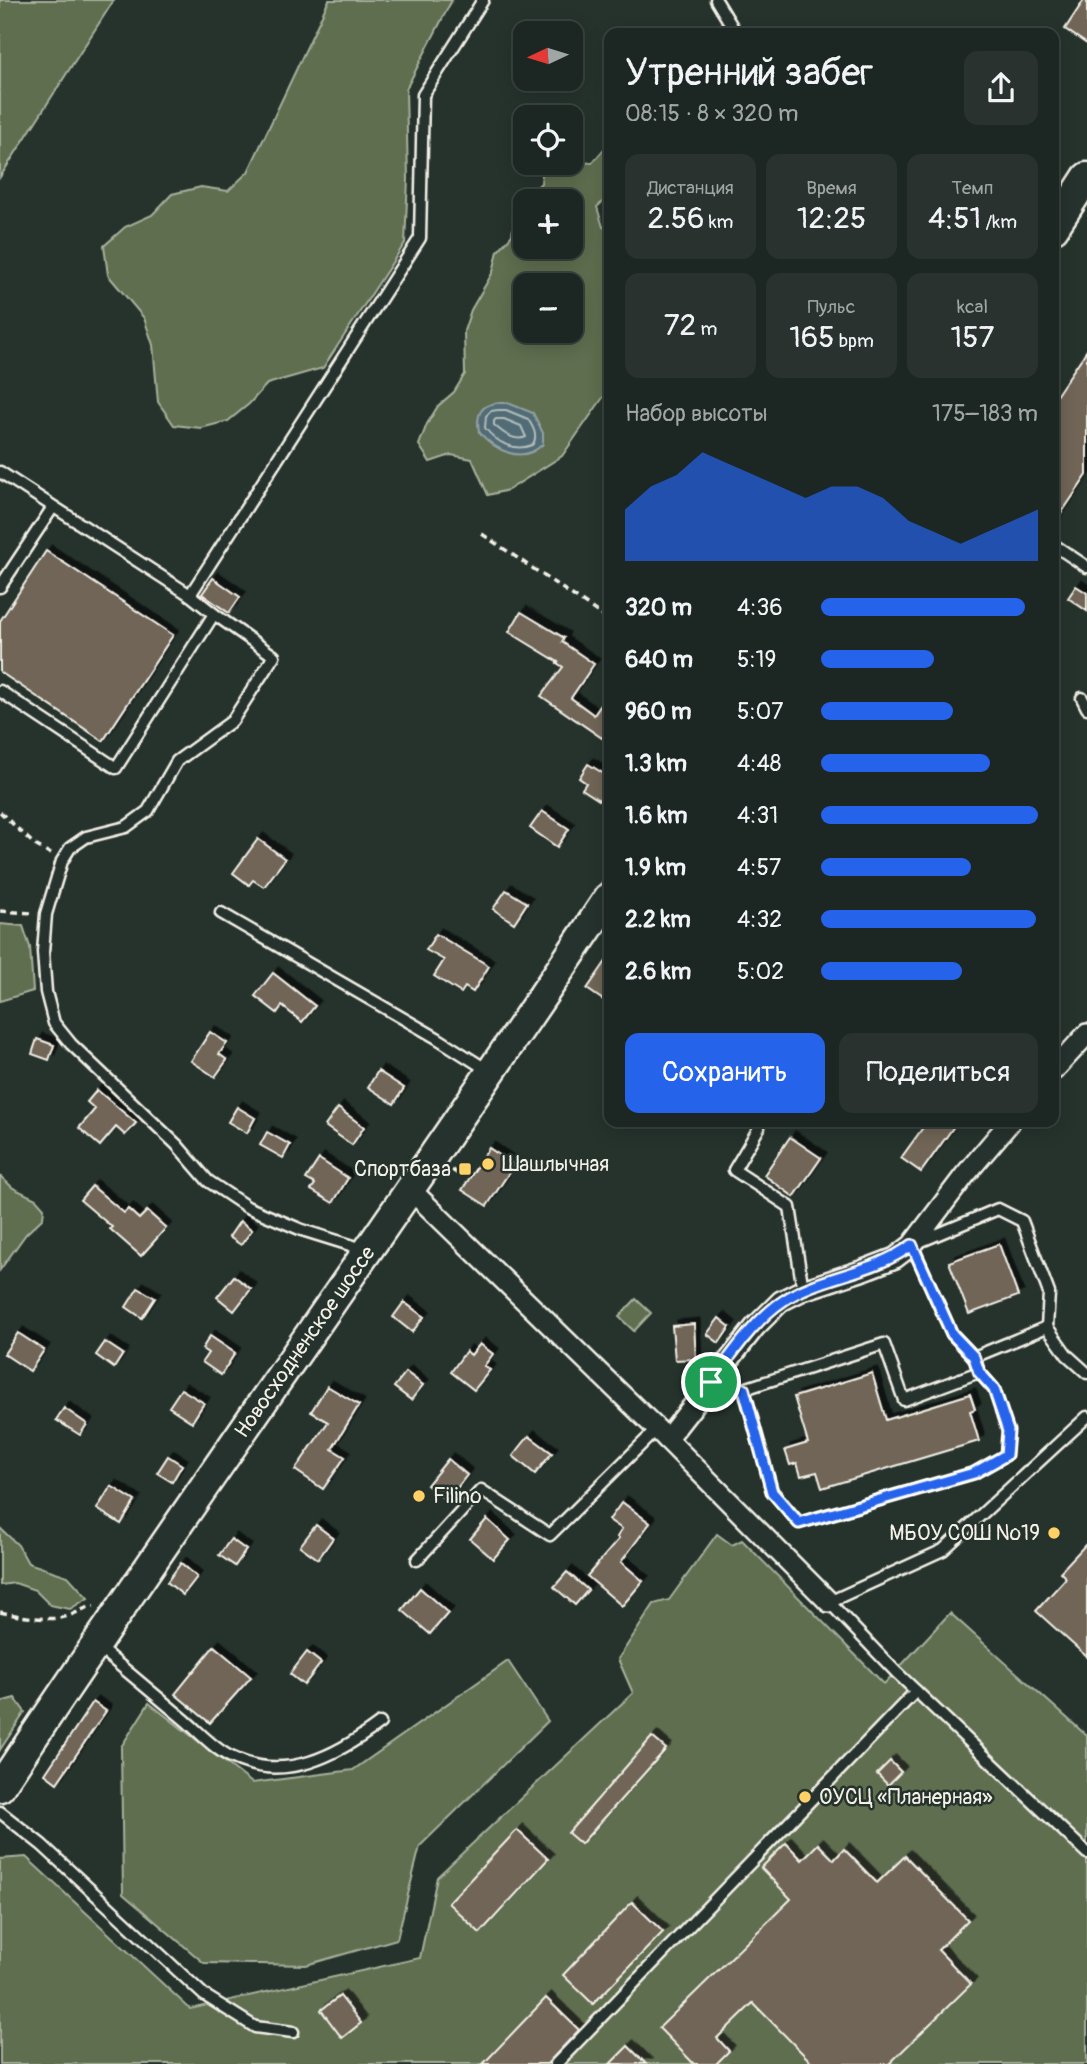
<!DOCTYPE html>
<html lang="ru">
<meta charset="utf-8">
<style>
:root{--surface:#1c2622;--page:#29322f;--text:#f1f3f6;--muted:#a0a5a5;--line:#3a4340;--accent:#2563eb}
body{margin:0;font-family:Pangolin,sans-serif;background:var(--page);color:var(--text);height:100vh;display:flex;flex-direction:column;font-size:26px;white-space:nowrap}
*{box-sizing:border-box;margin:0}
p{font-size:23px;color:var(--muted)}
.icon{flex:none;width:38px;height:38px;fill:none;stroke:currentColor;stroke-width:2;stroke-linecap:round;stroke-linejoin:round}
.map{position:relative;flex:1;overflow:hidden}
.side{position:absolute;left:604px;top:28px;width:455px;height:1099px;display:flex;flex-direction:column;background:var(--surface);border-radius:14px;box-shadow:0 4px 18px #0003,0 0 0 2px var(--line)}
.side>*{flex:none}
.needle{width:46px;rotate:266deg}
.fabs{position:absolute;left:513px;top:21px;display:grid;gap:14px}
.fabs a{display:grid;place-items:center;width:70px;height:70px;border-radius:14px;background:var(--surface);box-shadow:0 4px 18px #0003,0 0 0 2px var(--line);font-size:35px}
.pin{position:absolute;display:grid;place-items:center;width:60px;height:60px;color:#fff;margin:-30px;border:4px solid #fff;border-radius:50%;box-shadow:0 2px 7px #0007}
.round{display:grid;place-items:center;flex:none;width:74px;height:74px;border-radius:14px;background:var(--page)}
.headline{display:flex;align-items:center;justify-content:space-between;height:119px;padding:0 21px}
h1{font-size:38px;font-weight:600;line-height:52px}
.metrics{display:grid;grid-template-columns:repeat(3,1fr);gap:10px;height:119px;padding:7px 21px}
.metrics div{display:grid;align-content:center;border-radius:14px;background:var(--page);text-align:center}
.metrics b{font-size:30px;font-weight:600}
.metrics small{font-size:19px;font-weight:400}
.metrics p{font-size:19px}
.chart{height:196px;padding:14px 21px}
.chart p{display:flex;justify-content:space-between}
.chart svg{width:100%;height:126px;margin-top:7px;fill:var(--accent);opacity:.7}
.cta{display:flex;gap:14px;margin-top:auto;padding:14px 21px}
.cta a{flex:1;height:80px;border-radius:14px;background:var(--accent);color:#fff;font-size:28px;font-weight:600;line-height:80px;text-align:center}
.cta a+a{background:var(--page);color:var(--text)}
ul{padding:0 21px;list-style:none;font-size:23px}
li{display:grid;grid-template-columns:112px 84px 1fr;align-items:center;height:52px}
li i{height:18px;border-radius:9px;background:var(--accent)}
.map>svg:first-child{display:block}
</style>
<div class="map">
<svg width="1087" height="2064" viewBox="0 0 1087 2064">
<defs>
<filter id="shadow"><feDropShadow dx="5.5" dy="-5.5" stdDeviation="0" flood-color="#0009"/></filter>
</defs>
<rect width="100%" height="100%" fill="#26332d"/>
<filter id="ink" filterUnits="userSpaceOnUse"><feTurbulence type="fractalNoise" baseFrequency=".0143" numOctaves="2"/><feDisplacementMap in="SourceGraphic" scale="14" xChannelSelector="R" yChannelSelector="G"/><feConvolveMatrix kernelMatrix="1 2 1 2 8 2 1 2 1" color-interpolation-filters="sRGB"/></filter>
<g filter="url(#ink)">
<g fill="#5e6e50" stroke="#a9b09c" stroke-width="2" fill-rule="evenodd">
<polygon points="0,0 114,0 0,177"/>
<polygon points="329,0 452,0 406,89 408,179 405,243 323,368 267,384 249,404 228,421 201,428 174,425 158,402 153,345 144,318 108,275 104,246 125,227 152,215 172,194 201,187 228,191 248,172"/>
<path d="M609,137v59l-12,11 6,20 6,2v160l-47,67 -54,34 -20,5 -16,-36 -21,-4 -21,7 -11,-17 8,-21 11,-18 16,-14 11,-18 -1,-43 7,-21 22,-38 5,-21 14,-16 3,-20 11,-18 15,-14 2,-20 28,-2 21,2 13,-15zM525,201h45v46h-45zM525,285h45v46h-45z"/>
<polygon points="0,924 23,926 30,947 33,991 0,1001"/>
<polygon points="0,1176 13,1188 36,1199 44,1208 43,1218 26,1234 0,1270"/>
<polygon points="636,1299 651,1313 634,1331 619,1317"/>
<polygon points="0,1528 18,1545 28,1563 68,1576 88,1598 70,1609 50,1605 35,1590 15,1583 0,1585"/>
<polygon points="717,1534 732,1545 742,1540 884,1684 950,1613 1087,1736 1087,2064 0,2064 0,1859 26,1857 190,2009 420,1958 437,1877 633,1693 618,1659 654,1604 669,1600"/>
<polygon points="508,1661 548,1721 420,1846 397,1939 306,1965 204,1963 123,1894 121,1747 149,1703 252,1783 353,1770"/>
<polygon points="15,1698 25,1712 0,1750 0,1702"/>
</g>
<path fill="#516c76" stroke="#92a1a4" stroke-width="2" d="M497,403h11l25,10 10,20v11c-21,21 -47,7 -64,-12 -3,-17 1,-27 18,-29z"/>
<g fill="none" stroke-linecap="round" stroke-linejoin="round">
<g stroke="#b3bcba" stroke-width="2">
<path d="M498,410h8l22,9c5,8 11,18 4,26 -18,7 -35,-2 -47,-17l1,-12 5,-5z"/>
<path d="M496,419h8l17,7 5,11c-12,5 -23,-4 -32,-12v-4z"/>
</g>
</g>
<g fill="#6f6557" stroke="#f4f1e8" stroke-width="2" filter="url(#shadow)">
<polygon points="1084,0 1087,0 1087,44 1065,29"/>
<polygon points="1087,350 1087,475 1054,524 1054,399"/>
<polygon points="46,551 173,635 103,741 0,672 0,621"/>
<polygon points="213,578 240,597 229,613 202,594"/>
<polygon points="1076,586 1087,593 1087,611 1068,598"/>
<polygon points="521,612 564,638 562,642 594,664 571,698 594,715 609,693 609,728 602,738 541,696 563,667 557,663 558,662 509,632"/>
<polygon points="588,764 609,777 609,785 599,800 582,789 586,783 579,778"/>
<polygon points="542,811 569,829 557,847 530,828"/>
<polygon points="258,839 285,859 264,887 253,880 249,885 233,873"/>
<polygon points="506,890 527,903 514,923 493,909"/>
<polygon points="436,934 489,966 473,992 465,987 461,993 434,976 444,960 426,950"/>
<polygon points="609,957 609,1004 587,989"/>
<polygon points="273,973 315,1006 302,1022 282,1006 277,1013 255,996"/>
<polygon points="210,1032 227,1043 219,1054 227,1060 215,1077 191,1061"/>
<polygon points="37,1039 54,1045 49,1060 32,1054"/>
<polygon points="378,1071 404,1088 394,1104 368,1087"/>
<polygon points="97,1090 136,1123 125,1135 116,1127 100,1146 79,1128 95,1109 87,1102"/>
<polygon points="237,1107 255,1118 247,1133 228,1122"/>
<polygon points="338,1108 364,1127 352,1145 325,1126"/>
<polygon points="927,1122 957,1122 921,1172 901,1158"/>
<polygon points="267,1132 290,1145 283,1158 260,1145"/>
<polygon points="790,1137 821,1158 794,1197 764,1175"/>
<polygon points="489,1148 514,1165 487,1206 462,1190"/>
<polygon points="319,1159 348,1178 333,1203 311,1190 315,1184 306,1179"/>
<polygon points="92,1186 124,1213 128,1209 139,1219 147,1211 166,1228 141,1256 110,1229 112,1227 80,1200"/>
<polygon points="240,1221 252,1230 241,1245 229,1237"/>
<polygon points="999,1244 1018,1296 969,1314 949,1262"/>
<polygon points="234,1276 251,1289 234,1311 217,1297"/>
<polygon points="138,1288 155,1298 142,1318 126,1307"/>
<polygon points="404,1302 424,1317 412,1332 393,1317"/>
<polygon points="719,1318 730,1327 719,1343 707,1334"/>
<polygon points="694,1324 696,1359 675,1360 672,1326"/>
<polygon points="18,1333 44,1350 30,1371 4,1354"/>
<polygon points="210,1336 235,1353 221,1375 202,1362 208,1353 202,1349"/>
<polygon points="105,1342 123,1354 114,1368 96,1355"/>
<polygon points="480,1344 493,1354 484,1366 490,1370 474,1390 451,1372 466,1351 471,1355"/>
<polygon points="406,1372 423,1385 411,1400 394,1387"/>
<polygon points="872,1373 886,1420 970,1394 975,1409 970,1411 979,1441 822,1488 817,1472 801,1476 797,1463 790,1465 785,1450 808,1443 794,1397"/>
<polygon points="327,1386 359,1405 332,1449 345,1457 323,1489 295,1470 328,1422 311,1412"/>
<polygon points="181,1389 204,1403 192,1422 169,1407"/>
<polygon points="64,1408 87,1424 80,1435 56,1420"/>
<polygon points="529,1436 552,1453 535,1474 513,1456"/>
<polygon points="168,1456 182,1465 172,1482 157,1473"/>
<polygon points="448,1459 467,1475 447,1501 427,1485"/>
<polygon points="111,1486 135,1501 121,1524 97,1509"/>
<polygon points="622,1502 650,1523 621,1562 643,1581 622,1606 587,1576 619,1539 617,1537 622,1529 609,1520"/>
<polygon points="487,1519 510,1540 493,1559 470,1539"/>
<polygon points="316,1525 333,1538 318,1559 300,1546"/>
<polygon points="231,1539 246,1550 235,1566 219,1555"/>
<polygon points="1087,1543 1087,1657 1036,1611 1066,1578 1060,1572"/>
<polygon points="181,1563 197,1577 183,1595 167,1582"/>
<polygon points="567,1572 588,1590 575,1605 554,1587"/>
<polygon points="420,1588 448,1613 430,1634 402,1610"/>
<polygon points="214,1646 251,1677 210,1723 175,1694"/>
<polygon points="307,1652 321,1663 304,1685 290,1674"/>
<polygon points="93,1702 106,1711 57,1783 45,1774"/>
<polygon points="652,1737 666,1749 581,1844 568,1833"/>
<polygon points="890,1761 901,1772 888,1785 877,1774"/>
<polygon points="517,1830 548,1859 480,1933 448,1903"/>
<polygon points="786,1843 802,1860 818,1844 834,1860 844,1849 877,1883 905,1856 968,1920 938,1950 971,1984 889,2064 813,2064 753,2003 717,2038 729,2051 716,2064 694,2064 659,2028 791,1899 761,1868"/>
<polygon points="632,1902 663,1932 593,2004 563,1975"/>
<polygon points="340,1996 361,2023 342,2038 321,2010"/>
<polygon points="546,1998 579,2030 547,2064 483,2064"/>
<polygon points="628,2046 646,2064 610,2064"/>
</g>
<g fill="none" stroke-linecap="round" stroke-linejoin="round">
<defs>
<g id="service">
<polyline points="716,0 736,33"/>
<polyline points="0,472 190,595 420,238 423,95 483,0"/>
<polyline points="1054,545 1087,567"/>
<polyline points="0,587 53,507"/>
<polyline points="214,614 274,656 232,721 177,761 148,811 126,827 86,837 70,848 62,861 46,914 43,952 46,992 54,1023 71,1044 177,1145 208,1181 247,1207 302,1230 363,1249"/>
<polyline points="0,691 116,768 214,614 190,595"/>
<polyline points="1082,698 1087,708"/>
<polyline points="221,913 437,1038 489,1071"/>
<polyline points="759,1128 734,1170 790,1207 803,1290"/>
<polyline points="974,1357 952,1334 912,1245 998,1209 1022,1221 1049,1293 1047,1327"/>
<polyline points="711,1382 744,1389 772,1491 799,1523 974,1473 1006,1455 1008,1431 994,1389 979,1372 974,1357 1047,1327 1067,1355 1087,1373"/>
<polyline points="744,1389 884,1344 904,1400 979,1372"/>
<polyline points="1087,1417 943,1550 829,1602 896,1672 1087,1853"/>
<polyline points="417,1560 481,1490 550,1535 657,1429"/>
<path d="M98,1647c29,24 58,49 87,73 14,12 29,29 46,37 54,26 105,-1 149,-34"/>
<polyline points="0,1812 42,1845 204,1995 255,2027 293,2032"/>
<polyline points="556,2064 916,1691"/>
</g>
<g id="minor">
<polyline points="1054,1070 1087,1034"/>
<polyline points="411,1190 657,1429 829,1602"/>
<polyline points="667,1439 755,1327 781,1301 803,1290 861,1271 895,1258 912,1245 965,1175 1010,1122"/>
</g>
<g id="secondary">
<polyline points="1054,228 1087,177"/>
<path d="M0,1787c199,-300 410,-591 609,-890"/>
</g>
</defs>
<use href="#service" stroke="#f4f1e8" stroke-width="15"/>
<use href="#minor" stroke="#f4f1e8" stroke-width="24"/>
<use href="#secondary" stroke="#f4f1e8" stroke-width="33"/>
<g stroke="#f4f1e8" stroke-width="3.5" stroke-dasharray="7 5" stroke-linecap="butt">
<polyline points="482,534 609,620"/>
<polyline points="0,812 35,845 51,854"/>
<polyline points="0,911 33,913"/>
<polyline points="452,1170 461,1176"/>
<path d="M0,1612c16,4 52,10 68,4 10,-3 16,-9 26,-10"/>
</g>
<use href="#service" stroke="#26332d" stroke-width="10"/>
<use href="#minor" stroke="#26332d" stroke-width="19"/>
<use href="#secondary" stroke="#26332d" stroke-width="28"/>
</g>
</g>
<g fill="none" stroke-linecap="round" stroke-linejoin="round" filter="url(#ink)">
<defs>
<path id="route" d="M912,1245l40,89 22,23 5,15 15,17 14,42 -2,24 -32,18 -175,50 -27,-31 -28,-103 -33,-7c21,-27 43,-62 72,-81 38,-26 88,-26 129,-56z"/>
</defs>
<use href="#route" stroke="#fff" stroke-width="14"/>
<use href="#route" stroke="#2563eb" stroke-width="9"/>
</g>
<g fill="#ffd166" stroke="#26332d" stroke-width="2.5">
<circle cx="488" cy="1164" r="7"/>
<rect x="458" y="1162" width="14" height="14" rx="3.5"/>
<circle cx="419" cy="1496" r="7"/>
<circle cx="1054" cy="1533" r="7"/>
<circle cx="805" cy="1797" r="7"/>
</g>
<g text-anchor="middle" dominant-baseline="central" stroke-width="5" stroke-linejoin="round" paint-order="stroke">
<g font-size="21" fill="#f4f1e8" stroke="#26332d" text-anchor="start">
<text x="502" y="1164">Шашлычная</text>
<text x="451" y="1169" text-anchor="end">Спортбаза</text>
<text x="433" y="1496">Filino</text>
<text x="1040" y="1533" text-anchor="end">МБОУ СОШ №19</text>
<text x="819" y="1797">ОУСЦ «Планерная»</text>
</g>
<g font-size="21" fill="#f4f1e8" stroke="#26332d">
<text transform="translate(305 1342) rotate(-55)">Новосходненское шоссе</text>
</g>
</g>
</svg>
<div class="fabs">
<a><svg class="needle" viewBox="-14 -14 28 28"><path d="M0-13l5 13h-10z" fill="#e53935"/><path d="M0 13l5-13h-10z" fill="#a0a5a5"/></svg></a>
<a><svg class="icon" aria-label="locate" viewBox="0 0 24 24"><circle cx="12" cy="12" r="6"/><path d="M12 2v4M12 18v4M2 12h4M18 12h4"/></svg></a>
<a>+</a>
<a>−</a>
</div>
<div class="pin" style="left:711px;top:1382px;background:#1e9e55"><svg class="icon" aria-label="arrive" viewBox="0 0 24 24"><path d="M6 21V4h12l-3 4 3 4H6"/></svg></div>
<section class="side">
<div class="headline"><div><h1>Утренний забег</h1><p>08:15 · 8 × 320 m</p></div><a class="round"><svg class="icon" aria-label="share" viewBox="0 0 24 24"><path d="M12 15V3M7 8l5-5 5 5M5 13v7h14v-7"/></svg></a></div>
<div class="metrics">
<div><p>Дистанция</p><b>2.56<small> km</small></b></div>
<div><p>Время</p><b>12:25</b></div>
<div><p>Темп</p><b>4:51<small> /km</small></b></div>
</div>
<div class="metrics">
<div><b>72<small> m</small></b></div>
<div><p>Пульс</p><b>165<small> bpm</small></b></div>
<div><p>kcal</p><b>157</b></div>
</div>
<div class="chart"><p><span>Набор высоты</span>175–183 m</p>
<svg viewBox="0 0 160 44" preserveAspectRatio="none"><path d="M0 44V26L10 18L20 14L30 6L40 10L50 14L60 18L70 22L80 18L90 18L100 22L110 30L120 34L130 38L140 34L150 30L160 26V44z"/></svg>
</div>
<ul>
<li><b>320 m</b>4:36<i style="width:94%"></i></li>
<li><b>640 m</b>5:19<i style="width:52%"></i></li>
<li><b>960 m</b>5:07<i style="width:61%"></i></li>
<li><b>1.3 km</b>4:48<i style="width:78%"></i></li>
<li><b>1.6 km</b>4:31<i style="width:100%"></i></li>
<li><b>1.9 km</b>4:57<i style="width:69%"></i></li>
<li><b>2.2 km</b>4:32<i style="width:99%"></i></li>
<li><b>2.6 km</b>5:02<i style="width:65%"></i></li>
</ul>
<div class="cta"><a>Сохранить</a><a>Поделиться</a></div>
</section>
</div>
